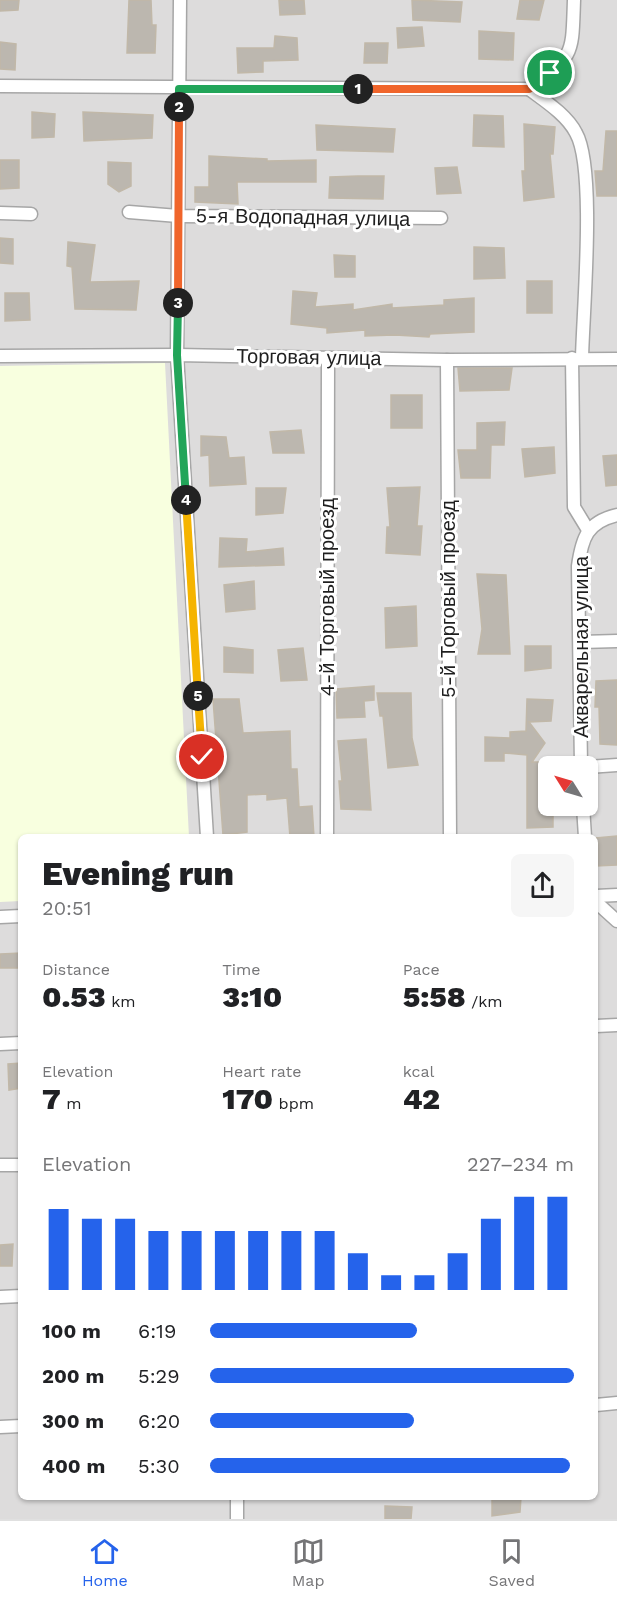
<!DOCTYPE html>
<meta charset="utf-8">
<style>
:root{--surface:#fff;--page:#f6f6f6;--text:#202124;--muted:#757577;--line:#e0e0e0;--accent:#2563eb}
body{margin:0;font-family:"Work Sans",sans-serif;background:var(--page);color:var(--text);height:100vh;display:flex;flex-direction:column;font-size:22px;white-space:nowrap}
*{box-sizing:border-box;margin:0}
p{font-size:20px;color:var(--muted)}
.icon{flex:none;width:33px;height:33px;fill:none;stroke:currentColor;stroke-width:2;stroke-linecap:round;stroke-linejoin:round}
.map{position:relative;flex:1;overflow:hidden}
.details{position:absolute;left:18px;top:834px;width:580px;height:666px;display:flex;flex-direction:column;background:var(--surface);border-radius:9px;box-shadow:0 2px 4px #0004}
.details>*{flex:none}
.needle{width:39px;rotate:307deg}
.buttons{position:absolute;left:538px;top:756px;display:grid;gap:12px}
.buttons a{display:grid;place-items:center;width:60px;height:60px;border-radius:9px;background:var(--surface);box-shadow:0 2px 4px #0004;font-size:30px}
.pin{position:absolute;display:grid;place-items:center;width:51px;height:51px;color:#fff;margin:-26px;border:3px solid #fff;border-radius:50%;box-shadow:0 2px 6px #0007}
.km{position:absolute;width:30px;height:30px;margin:-15px;border-radius:50%;background:#222;color:#fff;font-size:16px;line-height:30px;text-align:center}
.round{display:grid;place-items:center;flex:none;width:63px;height:63px;border-radius:9px;background:var(--page)}
.head{display:flex;align-items:center;justify-content:space-between;height:102px;padding:0 24px}
h1{font-size:33px;font-weight:800;line-height:45px}
.figures{display:grid;grid-template-columns:repeat(3,1fr);gap:9px;height:102px;padding:6px 24px}
.figures div{display:grid;align-content:center}
.figures b{font-size:30px;font-weight:800}
.figures small{font-size:16px;font-weight:400}
.figures p{font-size:16px}
.chart{height:168px;padding:12px 24px}
.chart p{display:flex;justify-content:space-between}
.chart svg{width:100%;height:108px;margin-top:6px;stroke:var(--accent);stroke-width:6}
ul{padding:0 24px;list-style:none;font-size:20px}
li{display:grid;grid-template-columns:96px 72px 1fr;align-items:center;height:45px}
li i{height:15px;border-radius:8px;background:var(--accent)}
.dock{display:flex;justify-content:space-around;align-items:center;height:84px;border-top:2px solid var(--line);background:var(--surface);font-size:16px;color:var(--muted)}
.dock a{display:grid;justify-items:center;gap:3px}
.dock .on{color:var(--accent)}
.map>svg:first-child{display:block}
</style>
<div class="map">
<svg width="617" height="1519" viewBox="0 0 617 1519">
<rect width="100%" height="100%" fill="#f0eee5"/>
<path fill="#dddcdc" fill-rule="evenodd" d="M0,0h617v1519h-617zM549,766h39v40h-39zM21,837h575v660h-575z"/>
<polygon fill="#f8ffdf" points="165,363 189,837 21,837 21,901 0,902 0,366"/>
<g fill="#bcb7af" stroke="#c1b8a8" stroke-width="1.5">
<polygon points="0,0 19,0 18,10 0,11"/>
<polygon points="129,0 151,0 152,25 156,25 155,53 127,53"/>
<polygon points="279,0 304,0 305,14 280,15"/>
<polygon points="412,0 462,2 460,22 413,20"/>
<polygon points="520,0 544,0 539,20 517,19"/>
<polygon points="422,27 424,46 398,48 397,28"/>
<polygon points="479,31 514,33 513,60 479,59"/>
<polygon points="275,36 297,38 298,60 263,61 263,72 238,73 237,48 274,48"/>
<polygon points="0,42 16,44 15,70 0,69"/>
<polygon points="365,43 388,43 387,63 364,63"/>
<polygon points="32,112 55,114 54,137 32,138"/>
<polygon points="83,112 153,115 152,138 84,141"/>
<polygon points="474,115 503,116 504,147 473,146"/>
<polygon points="524,124 555,127 553,154 550,154 554,197 524,201 522,171 525,171"/>
<polygon points="316,125 395,129 393,152 317,150"/>
<polygon points="606,131 617,131 617,196 597,196 595,171 603,171"/>
<polygon points="209,156 267,159 267,161 316,160 316,182 237,182 238,204 195,202 195,187 209,187"/>
<polygon points="0,160 19,160 19,188 0,189"/>
<polygon points="108,162 131,163 131,186 119,192 108,184"/>
<polygon points="457,167 461,193 437,194 435,168"/>
<polygon points="358,176 384,176 383,199 329,198 330,177"/>
<polygon points="0,238 13,239 13,264 0,263"/>
<polygon points="68,242 95,245 90,282 139,281 136,310 75,309 72,267 67,266"/>
<polygon points="474,247 504,248 505,278 474,279"/>
<polygon points="334,255 355,256 355,277 335,277"/>
<rect x="527" y="281" width="25" height="32"/>
<polygon points="293,291 317,293 315,307 353,304 353,310 392,304 392,308 444,305 444,300 474,298 474,332 430,334 429,337 395,335 365,336 365,330 327,333 327,328 291,324"/>
<polygon points="5,293 29,293 30,320 5,321"/>
<polygon points="458,368 512,368 509,390 460,391"/>
<rect x="391" y="395" width="31" height="33"/>
<polygon points="505,422 504,445 491,445 490,478 461,478 458,450 477,450 477,423"/>
<polygon points="301,430 304,453 273,453 270,432"/>
<polygon points="201,436 226,437 229,458 244,457 246,484 210,486 209,455 201,456"/>
<polygon points="554,447 555,473 525,477 522,449"/>
<polygon points="617,455 617,485 606,486 603,456"/>
<polygon points="420,487 417,526 422,526 420,555 386,553 387,527 390,527 387,488"/>
<polygon points="256,488 286,488 283,513 256,515"/>
<polygon points="220,538 247,539 246,552 283,548 284,565 219,567"/>
<polygon points="477,574 506,575 510,654 478,654 482,629"/>
<polygon points="254,581 255,609 226,612 224,585"/>
<polygon points="416,606 417,646 386,648 385,608"/>
<polygon points="525,646 551,646 551,668 525,671"/>
<polygon points="224,647 253,650 253,673 224,672"/>
<polygon points="303,648 307,680 281,681 278,650"/>
<polygon points="617,680 617,745 600,744 599,707 595,707 596,681"/>
<polygon points="374,686 374,700 364,701 365,717 337,718 336,689"/>
<polygon points="377,693 411,693 412,738 418,765 388,768 383,716 380,716"/>
<polygon points="213,699 239,699 243,733 290,731 291,769 297,769 299,807 312,806 314,837 290,837 287,798 267,800 267,794 247,795 247,832 223,835"/>
<polygon points="527,699 553,700 551,721 529,722 545,743 532,762 549,762 549,806 553,806 553,827 527,828 527,755 504,753 504,761 485,761 485,737 510,738 510,732 526,731"/>
<polygon points="366,739 371,810 341,809 339,781 342,781 338,741"/>
<polygon points="617,836 617,865 596,866 596,838"/>
<polygon points="21,953 21,968 0,968 0,954"/>
<polygon points="21,1063 21,1088 9,1090 8,1064"/>
<polygon points="13,1244 12,1266 0,1266 0,1245"/>
<polygon points="492,1497 521,1497 520,1512 492,1516"/>
<polygon points="385,1506 412,1507 411,1519 385,1519"/>
</g>
<g fill="none" stroke-linecap="round" stroke-linejoin="round">
<defs>
<g id="street">
<polyline points="180,0 177,355 207,837"/>
<polyline points="0,86 529,89"/>
<path d="M529,89c16,12 38,26 47,44 20,35 7,178 6,225"/>
<path d="M529,89c46,-34 43,-34 45,-89"/>
<polyline points="129,212 178,216 441,218"/>
<polyline points="0,213 31,214"/>
<polyline points="0,356 177,355 447,360 617,359"/>
<polyline points="572,358 574,507 588,530"/>
<polyline points="447,360 450,837"/>
<polyline points="581,642 617,641"/>
<path d="M581,766l-3,-200c4,-28 9,-44 39,-51"/>
<polyline points="588,767 617,765"/>
<polyline points="583,806 585,837"/>
<polyline points="327,837 328,358"/>
<polyline points="596,896 617,895"/>
<polyline points="596,902 617,921"/>
<polyline points="0,917 21,916"/>
<polyline points="596,1026 617,1025"/>
<polyline points="0,1044 21,1043"/>
<polyline points="0,1165 21,1165"/>
<polyline points="0,1297 21,1296"/>
<polyline points="596,1405 617,1403"/>
<polyline points="0,1427 21,1426"/>
<polyline points="237,1497 237,1519"/>
</g>
</defs>
<use href="#street" stroke="#a6a6a6" stroke-width="15"/>
<use href="#street" stroke="#fff" stroke-width="12"/>
</g>
<g fill="none" stroke-linecap="round" stroke-linejoin="round">
<defs>
<polyline id="split-1" points="358,89 529,89 550,73"/>
<polyline id="split-2" points="179,107 179,89 358,89"/>
<polyline id="split-3" points="178,303 179,107"/>
<polyline id="split-4" points="178,303 177,355 186,500"/>
<polyline id="split-5" points="186,500 198,696"/>
<polyline id="split-6" points="198,696 202,757"/>
</defs>
<use href="#split-1" stroke="#fff" stroke-width="12"/>
<use href="#split-2" stroke="#fff" stroke-width="12"/>
<use href="#split-3" stroke="#fff" stroke-width="12"/>
<use href="#split-4" stroke="#fff" stroke-width="12"/>
<use href="#split-5" stroke="#fff" stroke-width="12"/>
<use href="#split-6" stroke="#fff" stroke-width="12"/>
<use href="#split-1" stroke="#f0652b" stroke-width="8"/>
<use href="#split-2" stroke="#22a559" stroke-width="8"/>
<use href="#split-3" stroke="#f0652b" stroke-width="8"/>
<use href="#split-4" stroke="#22a559" stroke-width="8"/>
<use href="#split-5" stroke="#f5b400" stroke-width="8"/>
<use href="#split-6" stroke="#f5b400" stroke-width="8"/>
</g>
<g text-anchor="middle" dominant-baseline="central" stroke-width="6" stroke-linejoin="round" paint-order="stroke">
<g font-size="20" fill="#1f1f1f" stroke="#fff">
<text transform="translate(303 217) rotate(1)">5-я Водопадная улица</text>
<text transform="translate(309 357) rotate(1)">Торговая улица</text>
<text transform="translate(327 597) rotate(-90)">4-й Торговый проезд</text>
<text transform="translate(448 599) rotate(-90)">5-й Торговый проезд</text>
<text transform="translate(581 647) rotate(-90)">Акварельная улица</text>
</g>
</g>
</svg>
<div class="buttons">
<a><svg class="needle" viewBox="-14 -14 28 28"><path d="M0-13l5 13h-10z" fill="#e53935"/><path d="M0 13l5-13h-10z" fill="#757577"/></svg></a>
</div>
<div class="pin" style="left:550px;top:73px;background:#1e9e55"><svg class="icon" aria-label="arrive" viewBox="0 0 24 24"><path d="M6 21V4h12l-3 4 3 4H6"/></svg></div>
<div class="pin" style="left:202px;top:757px;background:#d93025"><svg class="icon" aria-label="check" viewBox="0 0 24 24"><path d="M5 12l5 5 9-10"/></svg></div>
<b class="km" style="left:358px;top:89px">1</b>
<b class="km" style="left:179px;top:107px">2</b>
<b class="km" style="left:178px;top:303px">3</b>
<b class="km" style="left:186px;top:500px">4</b>
<b class="km" style="left:198px;top:696px">5</b>
<section class="details">
<div class="head"><div><h1>Evening run</h1><p>20:51</p></div><a class="round"><svg class="icon" aria-label="share" viewBox="0 0 24 24"><path d="M12 15V3M7 8l5-5 5 5M5 13v7h14v-7"/></svg></a></div>
<div class="figures">
<div><p>Distance</p><b>0.53<small> km</small></b></div>
<div><p>Time</p><b>3:10</b></div>
<div><p>Pace</p><b>5:58<small> /km</small></b></div>
</div>
<div class="figures">
<div><p>Elevation</p><b>7<small> m</small></b></div>
<div><p>Heart rate</p><b>170<small> bpm</small></b></div>
<div><p>kcal</p><b>42</b></div>
</div>
<div class="chart"><p><span>Elevation</span>227–234 m</p>
<svg viewBox="0 0 160 44" preserveAspectRatio="none"><path d="M5 44V11M15 44V15M25 44V15M35 44V20M45 44V20M55 44V20M65 44V20M75 44V20M85 44V20M95 44V29M105 44V38M115 44V38M125 44V29M135 44V15M145 44V6M155 44V6"/></svg>
</div>
<ul>
<li><b>100 m</b>6:19<i style="width:57%"></i></li>
<li><b>200 m</b>5:29<i style="width:100%"></i></li>
<li><b>300 m</b>6:20<i style="width:56%"></i></li>
<li><b>400 m</b>5:30<i style="width:99%"></i></li>
</ul>
</section>
</div>
<nav class="dock">
<a class="on"><svg class="icon" aria-label="home" viewBox="0 0 24 24"><path d="M3 11l9-7 9 7M6 9v11h12V9"/></svg>Home</a>
<a><svg class="icon" aria-label="map" viewBox="0 0 24 24"><path d="M3 6l6-2 6 2 6-2v14l-6 2-6-2-6 2zM9 4v14M15 6v14"/></svg>Map</a>
<a><svg class="icon" aria-label="saved" viewBox="0 0 24 24"><path d="M7 4h10v16l-5-4-5 4z"/></svg>Saved</a>
</nav>
